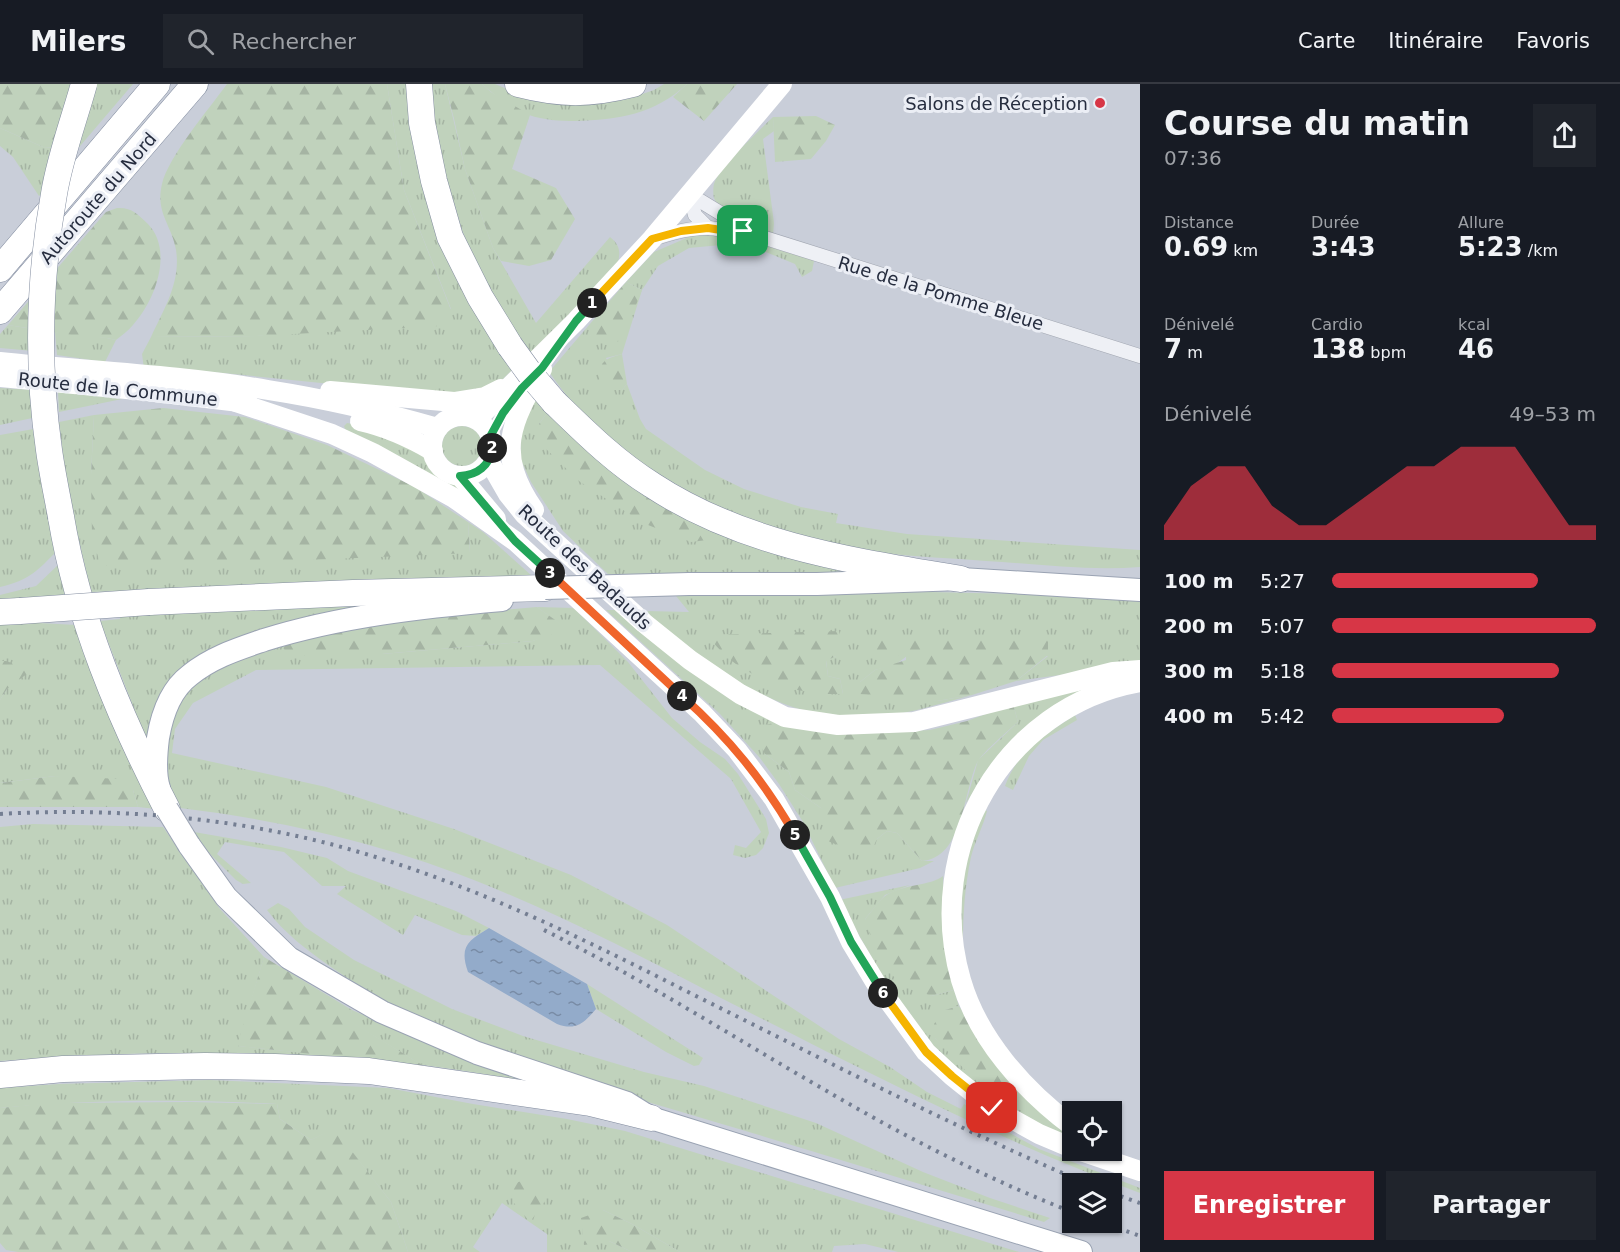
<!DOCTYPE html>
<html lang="fr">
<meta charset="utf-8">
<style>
:root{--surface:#171b24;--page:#20242c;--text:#f1f3f6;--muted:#9ea1a6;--line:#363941;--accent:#d73646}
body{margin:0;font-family:"DejaVu Sans",sans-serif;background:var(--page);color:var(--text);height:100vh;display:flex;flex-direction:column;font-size:22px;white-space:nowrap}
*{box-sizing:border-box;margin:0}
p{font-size:20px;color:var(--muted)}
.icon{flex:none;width:33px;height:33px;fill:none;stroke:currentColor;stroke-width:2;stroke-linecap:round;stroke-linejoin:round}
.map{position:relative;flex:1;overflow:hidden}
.sheet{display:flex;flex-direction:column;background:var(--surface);width:480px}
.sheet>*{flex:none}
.controls{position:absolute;left:1062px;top:1017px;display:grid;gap:12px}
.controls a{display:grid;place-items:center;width:60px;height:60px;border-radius:0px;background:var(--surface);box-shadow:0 2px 4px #0004;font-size:30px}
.pin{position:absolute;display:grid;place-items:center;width:51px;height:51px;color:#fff;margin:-26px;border-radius:12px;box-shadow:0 3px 9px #0006}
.km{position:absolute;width:30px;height:30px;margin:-15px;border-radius:50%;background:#222;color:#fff;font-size:16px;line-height:30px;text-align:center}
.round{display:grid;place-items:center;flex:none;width:63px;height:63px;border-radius:0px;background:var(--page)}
.head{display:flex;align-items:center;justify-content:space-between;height:102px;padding:0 24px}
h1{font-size:33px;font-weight:600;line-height:45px}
.figures{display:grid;grid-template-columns:repeat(3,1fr);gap:9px;height:102px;padding:6px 24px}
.figures div{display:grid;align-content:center}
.figures b{font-size:26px;font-weight:600}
.figures small{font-size:16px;font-weight:400}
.figures p{font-size:16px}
.chart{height:168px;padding:12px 24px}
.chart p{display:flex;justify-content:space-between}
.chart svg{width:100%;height:108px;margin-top:6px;fill:var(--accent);opacity:.7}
.primary-button{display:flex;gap:12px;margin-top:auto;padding:12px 24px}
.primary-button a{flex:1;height:69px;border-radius:0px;background:var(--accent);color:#fff;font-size:24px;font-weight:600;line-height:69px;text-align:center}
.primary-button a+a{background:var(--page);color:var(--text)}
ul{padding:0 24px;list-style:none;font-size:20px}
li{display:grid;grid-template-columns:96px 72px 1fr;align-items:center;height:45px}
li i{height:15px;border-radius:8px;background:var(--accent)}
header{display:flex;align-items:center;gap:36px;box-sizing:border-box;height:84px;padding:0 30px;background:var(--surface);border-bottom:2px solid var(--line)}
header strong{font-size:28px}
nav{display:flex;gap:33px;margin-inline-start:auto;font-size:21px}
.search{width:420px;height:54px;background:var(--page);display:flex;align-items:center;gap:15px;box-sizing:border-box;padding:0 21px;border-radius:0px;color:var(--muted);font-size:22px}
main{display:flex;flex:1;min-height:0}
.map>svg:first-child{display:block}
</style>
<header>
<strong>Milers</strong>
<div class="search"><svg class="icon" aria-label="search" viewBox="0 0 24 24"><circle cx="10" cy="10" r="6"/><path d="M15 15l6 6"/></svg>Rechercher</div>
<nav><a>Carte</a><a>Itinéraire</a><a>Favoris</a></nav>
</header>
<main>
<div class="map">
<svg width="1140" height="1168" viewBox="0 0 1140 1168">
<defs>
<pattern id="grass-tufts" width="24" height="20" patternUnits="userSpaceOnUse" patternTransform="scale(1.5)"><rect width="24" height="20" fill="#c0d2bc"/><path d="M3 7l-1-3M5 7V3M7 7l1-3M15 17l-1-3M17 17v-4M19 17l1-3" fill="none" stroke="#a5b4a3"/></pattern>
<pattern id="forest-firs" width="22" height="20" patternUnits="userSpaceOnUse" patternTransform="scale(1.5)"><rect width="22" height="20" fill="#c0d2bc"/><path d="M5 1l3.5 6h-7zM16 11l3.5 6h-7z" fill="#a5b4a3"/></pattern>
<pattern id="water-ripples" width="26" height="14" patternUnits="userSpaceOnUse" patternTransform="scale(1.5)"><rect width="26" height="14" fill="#93abca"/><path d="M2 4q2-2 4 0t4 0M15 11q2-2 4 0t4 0" fill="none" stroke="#788ba5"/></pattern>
</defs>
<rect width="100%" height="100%" fill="#dcdfe7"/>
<path fill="#c9ced9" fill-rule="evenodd" d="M0,0h1140v1168h-1140zM1072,1028h40v38h-40zM1072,1100h40v38h-40z"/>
<g fill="url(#grass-tufts)" fill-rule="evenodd">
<polygon points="94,0 133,0 75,68"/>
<polygon points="387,0 411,0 420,60 513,285 499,299 477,310 431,310 223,289 144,285 142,270 151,253 257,252 451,225 404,106"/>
<path d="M431,0h14l20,85 28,79 43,75 74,-86c9,7 11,14 8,25l-86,92 -18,-23 -36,-62 -16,-39 -26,-87z"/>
<path d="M482,0h13l24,10 74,10 35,-5 26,-9 10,-6h23c-32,30 -69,36 -112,37 -15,0 -32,-1 -46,-6 -16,-7 -34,-19 -47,-31z"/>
<path d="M773,33l1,14 -11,8 11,84 -1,12c-19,-7 -50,-16 -59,-37 -1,-3 -1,-11 0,-14 5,-17 45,-53 59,-67z"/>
<polygon points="0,44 43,63 57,64 45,108 39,112 13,73 0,62"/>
<path d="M696,150l32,3 78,19 8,5 -2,10 -10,6 -7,-13 -34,-14 -40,-5 -32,3 -31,18 -16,24 -20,64 -16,4 16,32 5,-6 13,35 6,10 59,41 39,19 57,18 37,7 -2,9 71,11 233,16v17c-51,4 -103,-3 -154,-6 -35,-3 -69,-4 -104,-8 -113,-16 -225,-62 -305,-146 -10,-10 -19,-23 -28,-35l40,-47 1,11 52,-46 -16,-8 28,-30z"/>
<polygon points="8,241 33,245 33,267 0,264 0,250"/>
<polygon points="55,248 107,254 116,256 105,278 57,271"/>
<polygon points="0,304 35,306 37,333 0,341"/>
<polygon points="58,308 122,315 59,328"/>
<polygon points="535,311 547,329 539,340 719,449 852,489 608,490 563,447 531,398 520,374 522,331"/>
<polygon points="94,331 91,390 470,468 468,438 483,448 532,492 91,508 67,405 59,338"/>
<polygon points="347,339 371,343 425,370 434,389 461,401 477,417 346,347 344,342"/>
<circle cx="462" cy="362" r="20"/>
<path d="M39,344l19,122c-21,21 -28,30 -58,37v-152z"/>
<polygon points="59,480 69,510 0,517 0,511 36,502"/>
<path d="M930,508l210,5v67l-124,17 32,-25h-141l-12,9 -20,5 -15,12 77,19 35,-6c-41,11 -84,26 -127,23 -73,-5 -149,-57 -199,-107l43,1 -13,-16zM707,551l129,21 -10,4 2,16 12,3 3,15z"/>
<polygon points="371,520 201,572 149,663 100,537 120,535 121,528"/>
<path d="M537,523l37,1 54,54 44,56 28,24 25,17 13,15 28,45 3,14 -6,15 -7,7 -11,3 -12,-3 2,-10 11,3 15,-16 -30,-53 -131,-114 -344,5 -63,33 -18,26 -3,24 154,34 128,42 117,46 96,50 172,114 51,28 37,25 34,17 3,-5 44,28 31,17 101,39v5c-145,-54 -283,-126 -421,-196 -71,-37 -142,-74 -216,-105 -101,-44 -214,-71 -323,-84l-15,-28 4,-63 32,-44 78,-31 103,12 151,-13 31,-14z"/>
<polygon points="606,526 618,526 778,638 765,670 789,688 795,706 821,724 877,755 887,747 897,749 922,777 934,777 920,784 835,804 803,738 779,700 760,674 720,630"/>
<polygon points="0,537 77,541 156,725 138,723 133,706 55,692 0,699 0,616 7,605 6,577 0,577"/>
<path d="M1099,601c-26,15 -57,27 -79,48 -22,20 -38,46 -54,70l12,-43 40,-38 -5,-18z"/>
<path d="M1075,631l2,5 -34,20 -14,16 -16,34 -8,-4c13,-36 40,-51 70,-71z"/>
<path d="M982,724l5,3c-4,16 -12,30 -16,46 -6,28 -8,57 -8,86l-3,-3v-63z"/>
<path d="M33,740l130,3 57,82 44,48 -26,89 184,19 -73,-44 3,-11 120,52 50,18c-33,-5 -66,-11 -99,-15 -141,-14 -282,-16 -423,-4v-234z"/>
<polygon points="194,748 281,763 327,774 348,787 456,827 489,844 476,852 462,851 415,831 403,851 337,810 346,802 322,802 284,768 225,758 217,770 251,799 243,800 236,796 202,762"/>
<polygon points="910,801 885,811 865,835 931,912 954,906 959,922 946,926 935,940 935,954 1002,1014 1014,995 1072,1049 1072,1056 1004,1023 935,965 889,904 839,816"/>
<path d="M278,819l11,6 16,18 49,33 98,49 71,27 121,36 60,14 112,37 107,49 67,26 60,20 -6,4c-102,-31 -203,-62 -305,-93 -135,-41 -292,-80 -408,-162 -24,-17 -46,-33 -64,-57z"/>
<polygon points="587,900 703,974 699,981 694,982 666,968 596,925"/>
<path d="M209,996l179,8 85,16 94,15 58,12 394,121h-121l-33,-8 -31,2 -2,6h-152l-48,-28 -29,-14 6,31 23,11h-85v-18l-45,-31 -29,44 7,5h-72l-17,-50 -57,-73 -23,11 -31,-21 -3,-15c-92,-5 -186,-5 -277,4v-20l59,-4z"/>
</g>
<g fill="url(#forest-firs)">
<polygon points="0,0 74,0 57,64 43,63 0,44"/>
<path d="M227,0h160l17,106 47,120 -11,16 -183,10 -106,1c13,-28 30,-55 25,-87 -4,-25 -21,-37 -14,-66 6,-27 47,-75 65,-100z"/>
<polygon points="445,0 482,0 491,8 530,31 512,85 556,104 575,135 551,176 529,182 501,177 493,164 465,85 454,35"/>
<polygon points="687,0 737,0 704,37 673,13"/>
<polygon points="816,32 835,41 826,57 811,75 775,78 773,33"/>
<path d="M117,124c14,-1 21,6 31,16 26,27 7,77 -15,101 -5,6 -11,10 -17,15l-9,-2 -23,-1 -76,-12 98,-113z"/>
<polygon points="626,198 642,206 622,256 606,261 589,251 589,241"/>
<path d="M622,270l5,30 -5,6h-11l-11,-9c-1,-20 4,-22 22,-27z"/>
<polygon points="163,324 245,333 327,361 415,403 468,438 470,469 311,476 101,482 92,453 91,390 94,331"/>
<polygon points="547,329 719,449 707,456 691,458 643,439 579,397 542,361 539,340"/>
<polygon points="537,523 565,543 551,551 533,557 382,570 289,572 279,558 429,532"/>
<path d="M839,547l2,10 -5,15 -10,5 2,15 12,3 3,15c-38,1 -76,-9 -107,-30 -11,-7 -21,-20 -30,-29z"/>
<polygon points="1048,551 1048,571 1016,597 972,611 937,617 859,610 860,598 875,586 906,576 906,572 873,569 874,555"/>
<polygon points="0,577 6,577 32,586 7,605 0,616"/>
<path d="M1013,620l5,18c-10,9 -34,29 -40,39 -15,29 -14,97 -56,100l-25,-28 -10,-2 -10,8 -9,19 -40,-17 -7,-33 -26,-18 -6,-18 -24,-18 -10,-20 6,-8 17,-4 71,12 81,-4 37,-9z"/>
<polygon points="55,692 122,695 133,706 138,723 0,723 0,699"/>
<path d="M943,792l4,86 6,19 1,9 -23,6c-11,-5 -26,-9 -35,-17 -16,-15 -25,-40 -31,-60 7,-7 14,-20 23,-25 17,-10 42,-8 55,-18z"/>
<polygon points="264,873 352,926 350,937 424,982 237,962"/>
<polygon points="959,922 984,962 1014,995 1002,1015 968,989 935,954 934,940 945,926"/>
<polygon points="191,1018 277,1020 280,1035 311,1056 334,1044 391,1118 408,1168 18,1168 6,1166 0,1159 0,1024 50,1019"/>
<polygon points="536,1091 545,1117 530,1138 514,1119 511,1101"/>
<polygon points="603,1126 632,1140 680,1168 632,1168 609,1157 584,1161 581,1134"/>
</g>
<path fill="url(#water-ripples)" d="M489,844l98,56 9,25c-12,14 -20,22 -39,15l-89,-52c-9,-26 0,-31 21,-44z"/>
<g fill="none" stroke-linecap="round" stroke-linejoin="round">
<defs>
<g id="street">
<polyline points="689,110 730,135 743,147"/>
<polyline points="689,110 695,131 708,144"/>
<path d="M652,155c18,-5 38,-12 57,-11 12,1 22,5 34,3l397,125"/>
</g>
<g id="primary">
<polyline points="689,500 817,500 961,495 1140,506"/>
<path d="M159,704c-5,-15 -3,-34 -1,-50 4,-24 12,-48 32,-63 22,-18 48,-26 74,-35 77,-24 158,-33 238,-40"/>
<polyline points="189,761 226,813 289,874 382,928 477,969 627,1019 651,1034 1081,1168"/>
</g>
<g id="highway">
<polyline points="419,0 422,39 434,97 450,153 480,213 510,262"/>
<path d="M518,0c43,11 72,11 115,0"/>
<polyline points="0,185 157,0"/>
<polyline points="0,227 195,0"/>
<path d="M554,318c31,30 61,60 98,83 93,61 202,76 309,94"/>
<path d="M61,433c17,102 59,201 106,292"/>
<polyline points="149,518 353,509 545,504"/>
<polyline points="0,528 20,527"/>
<polyline points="0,991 63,985 205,982 275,983 369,987 590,1019 651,1034"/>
</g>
</defs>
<use href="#street" stroke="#a1a6b1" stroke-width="15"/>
<use href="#primary" stroke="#9aa3b3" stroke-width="24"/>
<use href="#highway" stroke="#828c9f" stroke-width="27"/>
<use href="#street" stroke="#eef0f5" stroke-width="14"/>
<g stroke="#fff" stroke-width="20">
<path d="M0,278c89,9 180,13 268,28 58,9 114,22 170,38"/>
<polyline points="0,293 147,307 248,319"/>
<polyline points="330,307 454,318 485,313 501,305"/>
<polyline points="236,318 332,350 373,369 454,414 515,457 702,629 737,666 774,715 830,813 851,858 877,901 926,968 952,992 992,1024 1039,1050 1072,1064"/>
<circle cx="462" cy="362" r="30"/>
<polyline points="477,335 576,237 652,155 782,0"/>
<path d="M360,337c27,6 49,16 73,30"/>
<polyline points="489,377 508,410 524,430 644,539 690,576 740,610 785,633 838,641 914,638 1113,588 1140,586"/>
<polyline points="460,392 496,435"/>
<path d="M534,426c-39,-57 -24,-86 8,-141"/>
<path d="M1072,1042c-48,-36 -94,-87 -111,-146 -38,-131 42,-274 179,-298"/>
<polyline points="1078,1066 1140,1087"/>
</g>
<use href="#primary" stroke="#fff" stroke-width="22"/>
<use href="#highway" stroke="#fff" stroke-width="26"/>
<g stroke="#747e92" stroke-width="4" stroke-dasharray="3 6" stroke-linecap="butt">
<path d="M0,730c120,-7 244,4 359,38 117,34 225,87 333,142 131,65 261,133 396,190"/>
<path d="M544,846c103,51 200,114 300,171 73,42 149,80 228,111"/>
<polyline points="1112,1109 1140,1119"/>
<polyline points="1101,1138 1140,1152"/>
</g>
<defs>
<g id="primary-bridge">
<polyline points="545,504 689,500"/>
<polyline points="167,725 189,761"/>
</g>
<g id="highway-bridge">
<polyline points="510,262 531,291 554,318"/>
<path d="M61,433c-4,-22 -9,-45 -12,-67 -12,-84 -10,-172 5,-256 6,-37 20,-74 30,-110"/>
<polyline points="20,527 149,518"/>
</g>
</defs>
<use href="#primary-bridge" stroke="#9aa3b3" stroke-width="24" stroke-linecap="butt"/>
<use href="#highway-bridge" stroke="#828c9f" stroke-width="27" stroke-linecap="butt"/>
<use href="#primary-bridge" stroke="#fff" stroke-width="22"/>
<use href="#highway-bridge" stroke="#fff" stroke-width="26"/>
</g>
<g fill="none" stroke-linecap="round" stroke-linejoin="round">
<defs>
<polyline id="split-1" points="592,219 652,155 681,147 708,144 734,148 743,147"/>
<polyline id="split-2" points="492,364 491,351 503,329 522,304 542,284 576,237 592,219"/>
<path id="split-3" d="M492,364c-2,18 -15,27 -32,28l55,65 35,32"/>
<polyline id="split-4" points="550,489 682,612"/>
<path id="split-5" d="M682,612c47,42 82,85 113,139"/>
<polyline id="split-6" points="795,751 830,813 851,858 883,909"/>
<polyline id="split-7" points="883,909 926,968 952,992 992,1024"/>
</defs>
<use href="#split-1" stroke="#fff" stroke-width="12"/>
<use href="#split-2" stroke="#fff" stroke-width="12"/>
<use href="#split-3" stroke="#fff" stroke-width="12"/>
<use href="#split-4" stroke="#fff" stroke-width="12"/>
<use href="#split-5" stroke="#fff" stroke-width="12"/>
<use href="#split-6" stroke="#fff" stroke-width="12"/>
<use href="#split-7" stroke="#fff" stroke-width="12"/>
<use href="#split-1" stroke="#f5b400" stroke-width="8"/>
<use href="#split-2" stroke="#22a559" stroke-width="8"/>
<use href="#split-3" stroke="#22a559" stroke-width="8"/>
<use href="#split-4" stroke="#f0652b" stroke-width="8"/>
<use href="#split-5" stroke="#f0652b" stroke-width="8"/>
<use href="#split-6" stroke="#22a559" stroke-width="8"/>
<use href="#split-7" stroke="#f5b400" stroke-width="8"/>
</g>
<circle fill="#d73646" stroke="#ebeef5" stroke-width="2" cx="1100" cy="19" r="6"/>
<g text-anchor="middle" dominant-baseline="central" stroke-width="6" stroke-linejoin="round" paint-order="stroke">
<g font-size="18" fill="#252c3e" stroke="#ebeef5" text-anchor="end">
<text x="1088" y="19">Salons de Réception</text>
</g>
<g font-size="18" fill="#252c3e" stroke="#ebeef5">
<text transform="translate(98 114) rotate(-49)">Autoroute du Nord</text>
<text transform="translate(941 209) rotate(17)">Rue de la Pomme Bleue</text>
<text transform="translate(118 305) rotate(6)">Route de la Commune</text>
<text transform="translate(585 483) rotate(43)">Route des Badauds</text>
</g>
</g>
</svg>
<div class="controls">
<a><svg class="icon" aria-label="locate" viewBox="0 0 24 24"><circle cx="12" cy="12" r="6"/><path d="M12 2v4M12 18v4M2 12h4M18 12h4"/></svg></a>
<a><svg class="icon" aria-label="layers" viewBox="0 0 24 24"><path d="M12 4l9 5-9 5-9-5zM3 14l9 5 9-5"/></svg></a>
</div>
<div class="pin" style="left:743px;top:147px;background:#1e9e55"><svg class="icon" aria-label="arrive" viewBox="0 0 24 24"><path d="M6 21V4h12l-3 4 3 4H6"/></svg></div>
<div class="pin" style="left:992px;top:1024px;background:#d93025"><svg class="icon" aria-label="check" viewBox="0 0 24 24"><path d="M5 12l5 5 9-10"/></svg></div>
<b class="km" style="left:592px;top:219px">1</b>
<b class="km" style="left:492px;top:364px">2</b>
<b class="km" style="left:550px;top:489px">3</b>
<b class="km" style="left:682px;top:612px">4</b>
<b class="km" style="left:795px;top:751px">5</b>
<b class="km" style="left:883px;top:909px">6</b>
</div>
<section class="sheet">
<div class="head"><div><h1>Course du matin</h1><p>07:36</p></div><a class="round"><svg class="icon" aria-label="share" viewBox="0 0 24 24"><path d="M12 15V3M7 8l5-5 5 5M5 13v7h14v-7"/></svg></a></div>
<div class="figures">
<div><p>Distance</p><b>0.69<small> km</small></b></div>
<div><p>Durée</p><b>3:43</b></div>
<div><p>Allure</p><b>5:23<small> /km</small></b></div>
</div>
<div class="figures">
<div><p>Dénivelé</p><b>7<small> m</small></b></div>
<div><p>Cardio</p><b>138<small> bpm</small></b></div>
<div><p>kcal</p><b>46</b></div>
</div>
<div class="chart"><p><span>Dénivelé</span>49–53 m</p>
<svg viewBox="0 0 160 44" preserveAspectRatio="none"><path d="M0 44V38L10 22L20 14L30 14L40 30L50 38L60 38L70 30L80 22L90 14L100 14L110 6L120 6L130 6L140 22L150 38L160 38V44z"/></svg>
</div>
<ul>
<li><b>100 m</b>5:27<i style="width:78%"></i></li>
<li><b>200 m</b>5:07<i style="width:100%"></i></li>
<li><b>300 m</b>5:18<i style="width:86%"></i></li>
<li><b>400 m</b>5:42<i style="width:65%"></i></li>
</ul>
<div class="primary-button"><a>Enregistrer</a><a>Partager</a></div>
</section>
</main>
